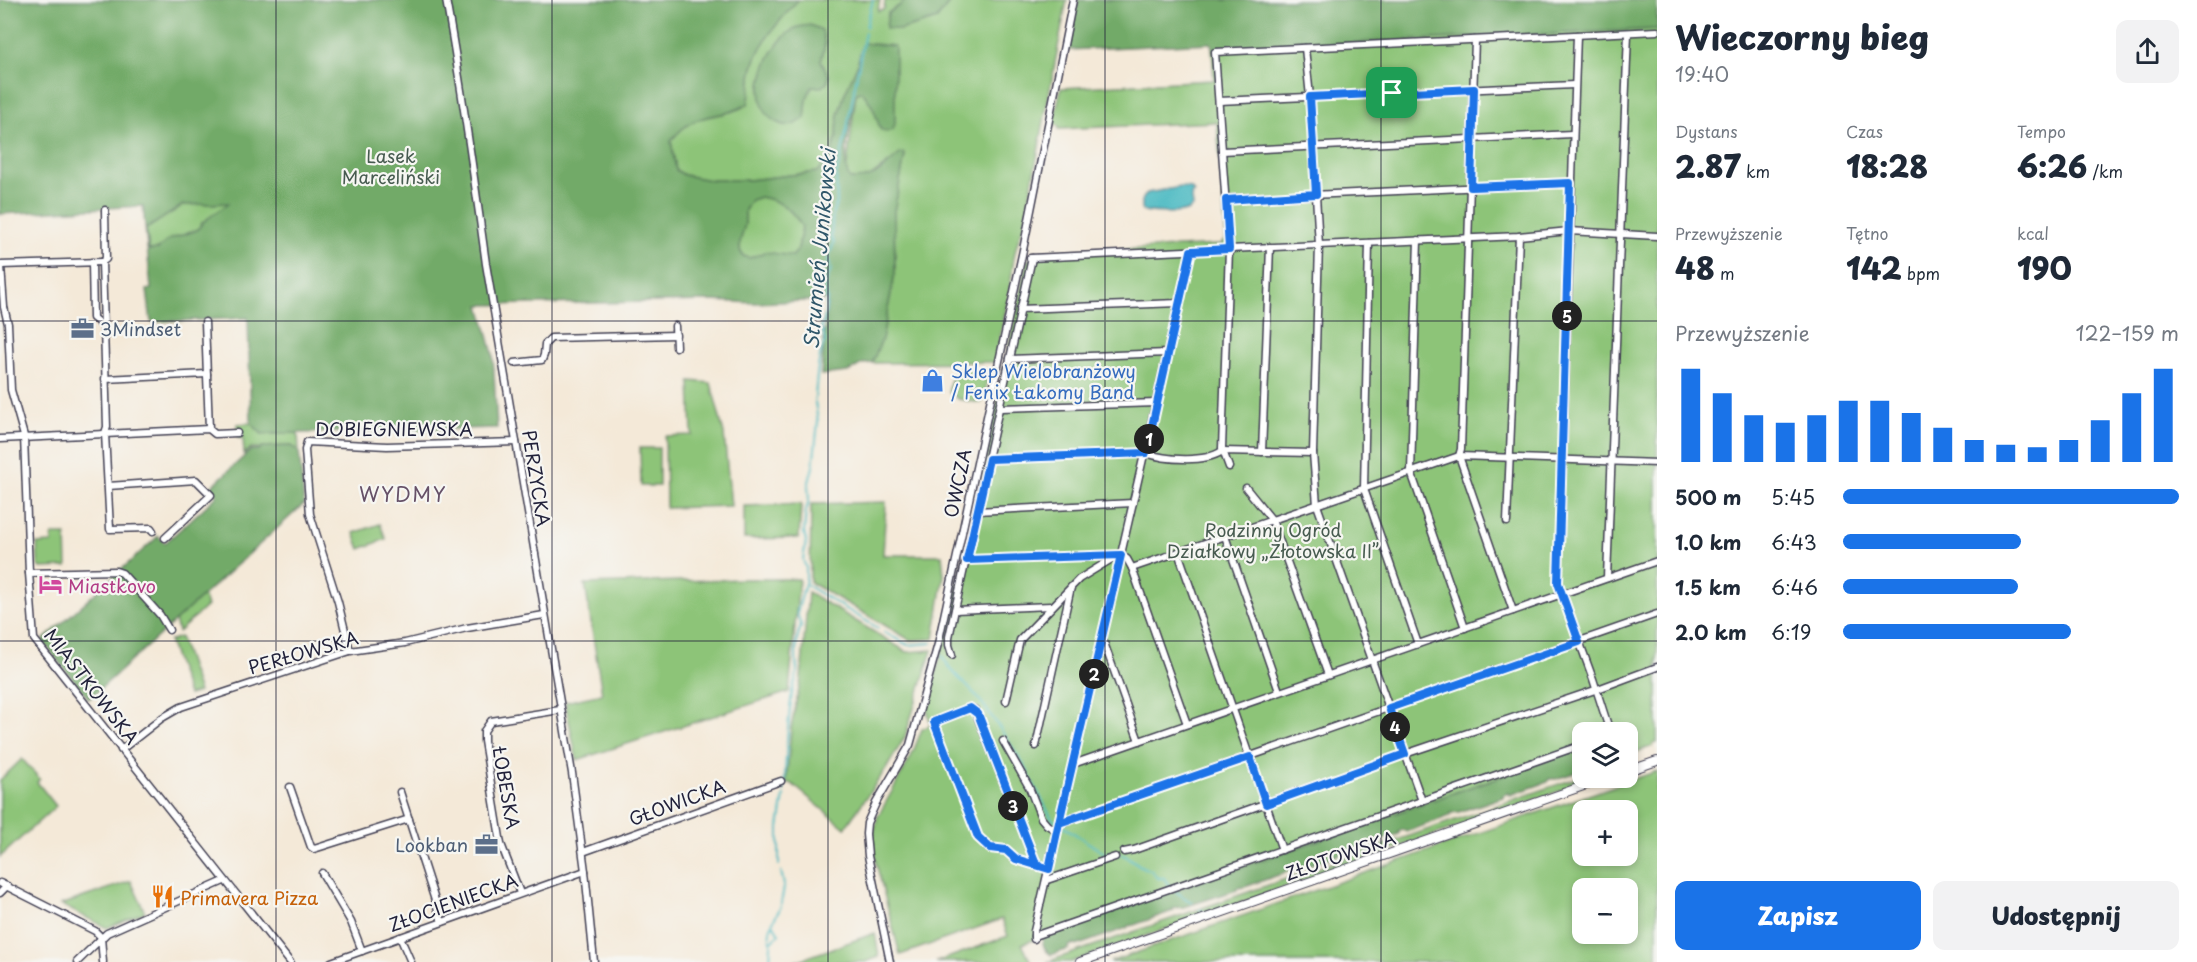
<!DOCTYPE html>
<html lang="pl">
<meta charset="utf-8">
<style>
:root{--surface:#fff;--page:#f2f2f3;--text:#1f2937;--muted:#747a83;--accent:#1a73e8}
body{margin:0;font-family:"Playpen Sans",sans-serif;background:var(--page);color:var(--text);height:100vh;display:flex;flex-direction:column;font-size:22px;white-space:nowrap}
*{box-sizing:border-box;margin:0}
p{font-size:20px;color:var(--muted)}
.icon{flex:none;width:33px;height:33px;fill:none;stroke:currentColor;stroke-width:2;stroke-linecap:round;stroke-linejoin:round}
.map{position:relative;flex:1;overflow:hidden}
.details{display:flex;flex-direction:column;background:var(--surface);width:540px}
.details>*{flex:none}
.buttons{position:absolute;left:1572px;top:722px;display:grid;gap:12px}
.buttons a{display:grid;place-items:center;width:66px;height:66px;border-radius:12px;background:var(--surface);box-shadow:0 3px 9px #0003;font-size:30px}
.pin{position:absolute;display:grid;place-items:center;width:51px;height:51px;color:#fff;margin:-26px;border-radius:12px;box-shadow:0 3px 9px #0006}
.km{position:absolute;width:30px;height:30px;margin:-15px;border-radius:50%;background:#222;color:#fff;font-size:16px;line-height:30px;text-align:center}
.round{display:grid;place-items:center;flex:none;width:63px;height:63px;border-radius:12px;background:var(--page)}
.summary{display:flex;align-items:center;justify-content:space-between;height:102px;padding:0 18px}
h1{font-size:33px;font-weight:800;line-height:45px}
.stats{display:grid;grid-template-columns:repeat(3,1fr);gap:9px;height:102px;padding:6px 18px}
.stats div{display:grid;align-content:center}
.stats b{font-size:30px;font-weight:800}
.stats small{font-size:16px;font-weight:400}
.stats p{font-size:16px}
.chart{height:168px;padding:12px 18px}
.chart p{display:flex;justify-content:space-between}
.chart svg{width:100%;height:108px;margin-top:6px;stroke:var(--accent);stroke-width:6}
.primary-button{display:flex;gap:12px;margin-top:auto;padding:12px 18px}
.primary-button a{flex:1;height:69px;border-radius:12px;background:var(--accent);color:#fff;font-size:24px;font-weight:800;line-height:69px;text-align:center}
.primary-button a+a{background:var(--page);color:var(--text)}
ul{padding:0 18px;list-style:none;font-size:20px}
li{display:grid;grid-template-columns:96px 72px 1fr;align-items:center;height:45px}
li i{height:15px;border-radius:8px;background:var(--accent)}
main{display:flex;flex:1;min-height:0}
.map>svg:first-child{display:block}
</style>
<main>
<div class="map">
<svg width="1657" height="962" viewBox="0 0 1657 962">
<rect width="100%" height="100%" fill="#f6f6f2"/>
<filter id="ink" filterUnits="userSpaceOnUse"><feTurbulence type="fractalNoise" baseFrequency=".0167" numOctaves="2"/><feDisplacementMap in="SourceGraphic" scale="12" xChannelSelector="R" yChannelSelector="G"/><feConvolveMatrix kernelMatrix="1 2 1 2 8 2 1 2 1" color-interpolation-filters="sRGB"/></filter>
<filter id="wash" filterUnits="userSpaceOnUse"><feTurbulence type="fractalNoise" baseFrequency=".008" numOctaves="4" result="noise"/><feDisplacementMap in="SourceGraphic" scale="24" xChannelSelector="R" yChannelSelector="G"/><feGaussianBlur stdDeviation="1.35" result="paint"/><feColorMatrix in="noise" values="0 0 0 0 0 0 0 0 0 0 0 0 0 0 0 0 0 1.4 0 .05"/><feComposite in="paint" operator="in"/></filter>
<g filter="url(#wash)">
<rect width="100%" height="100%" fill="#f4e9d8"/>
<g fill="#8dc478" stroke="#58735a" stroke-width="1.5" fill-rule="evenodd">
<path d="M798,0h82l-2,11 6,-2 1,-9h19l-2,4 -14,9 -2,14 14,3 37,-11 14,-19h116l-43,226c-10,19 -11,40 -14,61 -4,25 -10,50 -15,75l-123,1 10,-24 13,-66 -1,-62 11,-56c-6,3 -13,6 -19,10 -17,11 -12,15 -36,14l-4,-6 10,-79 5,-3c11,11 15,23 19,38l-17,-86 -6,23 -12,27 -7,22 -1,21 -8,23 -12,13 -68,8h-39l-26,-5 -8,-5 -5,-29c25,-34 48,-19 77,-37 3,-10 2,-22 4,-33 5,-27 28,-50 46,-71zM784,37l41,7 -4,17 7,15 -1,7 -15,3 -5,12 -2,20 -45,-24c2,-23 12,-39 24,-57z"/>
<polygon points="1657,29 1657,742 1653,743 1653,746 1628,755 1629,750 1628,749 1628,732 1582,732 1582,748 1022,944 1031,962 936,962 1008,936 1002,919 900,955 876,863 873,837 877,818 911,757 922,729 931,725 927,710 965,555 1027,260 1030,261 1031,254 1220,245 1226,239 1217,122 1059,129 1058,125 1053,125 1061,88 1214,80 1212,49"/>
<path d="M760,197c20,3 33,13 42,30l-4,22 -5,7h-39l-4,2 -7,-2 -3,-6v-8l5,-18v-14l6,-10z"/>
<polygon points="230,203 203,222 197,230 169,240 158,249 149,250 146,229 183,205"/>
<path d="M969,370h13l6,3 -3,21 -4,9 -23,-4 -9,-7c-2,-14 8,-19 20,-22z"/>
<polygon points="690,381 711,383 724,434 731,506 666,508 665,436 692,435"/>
<polygon points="251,423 262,434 298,433 299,451 291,446 262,447 259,450 258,448 251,448 244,454 243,438 238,438 237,424"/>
<polygon points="640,448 659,448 659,486 641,486"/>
<polygon points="886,502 883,555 942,555 944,575 934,639 910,640 810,582 811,504"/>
<polygon points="801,504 799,538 744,539 744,506"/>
<polygon points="380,524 386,539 360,549 354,533"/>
<polygon points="52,535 66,535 67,567 41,568 38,565 37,544 52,543"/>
<polygon points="745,579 799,579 789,692 577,760 565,702 602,694 585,584"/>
<polygon points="808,592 907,652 932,650 905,737 886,769 845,828 791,783 786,784 791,728 801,679"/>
<polygon points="203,595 207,606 178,632 175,620"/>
<polygon points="180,637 199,692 188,695 169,641"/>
<polygon points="22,759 40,779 37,782 56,806 0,857 0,780"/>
<path d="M1657,771v191h-547zM1582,810h46v45h-46zM1582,888h46v45h-46z"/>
<polygon points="1582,776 1599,777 1071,962 1047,962"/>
<polygon points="131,881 145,912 107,928 61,905"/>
<polygon points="875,933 879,957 865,962 794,962"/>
</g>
<g fill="#72aa68" stroke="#4a6652" stroke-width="1.5" fill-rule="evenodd">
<path d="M0,0h798c-18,21 -41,44 -46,71 -2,11 -1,23 -4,33 -29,18 -51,3 -77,37l5,29 8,5 26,5h39l68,-8 12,-13 8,-23 1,-21 7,-22 12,-27 6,-23 32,3v78l-2,6 -7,2 -6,-3c-4,-15 -8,-27 -19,-38l-5,3c-3,19 -17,71 -6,85 28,1 30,-10 50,-25l3,-1 2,2 -11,56 1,62 -13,66 -10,24 -10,1 -14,8 -27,3 6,-75 -72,3 -43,-2 -232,4 13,49 4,74 -235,6 -11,-11 -3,-105 -97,4 -4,-32 4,-1 -8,-83 -143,8zM760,197c20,3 33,13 42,30l-4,22 -5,7 -28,-4 -15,6 -7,-2 -3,-6v-8l5,-18v-14l6,-10zM229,203l-26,19 -6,8 -29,10 -10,9 -9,1 -3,-21 37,-24z"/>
<polygon points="904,0 951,0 937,19 900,30 886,28 888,13 902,4"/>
<polygon points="1078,0 1657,0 1657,29 1212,49 1211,43 1068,50"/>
<path d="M810,25l12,5 3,14 -4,17 8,15 -2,7 -6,4 -9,-1 -5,12 -2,20c-10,8 -18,10 -29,4 -33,-18 -7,-82 20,-94 4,-2 10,-2 14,-3z"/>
<polygon points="291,446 299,451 304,504 89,699 42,641 154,540 158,536 165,543 217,496 210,488 251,450 259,450 262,447"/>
<path d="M1582,748v22l-25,9h-8l-1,3 -38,13 -1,-2 -6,2v2l-44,15 -8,1 -1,3 -44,16 -2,-2 -5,1v3l-51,18 -1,-2 -5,1 -1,3 -44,15h-7v2l-45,16 -8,1v2l-56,18 -2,-1 -6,2v2l-39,14 -6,1 -1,2 -51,18 -2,-2 -5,2v3l-18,6c-7,-5 -8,-10 -9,-18z"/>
</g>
<path fill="#4bbac2" stroke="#366e7e" stroke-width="1.5" d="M1181,187l10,1 3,5 -3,1 2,11c-3,4 -2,4 -7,6 -7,3 -39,2 -44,-1v-10l5,-7z"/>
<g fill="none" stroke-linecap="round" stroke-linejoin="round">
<g stroke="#4bbac2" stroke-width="2">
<polyline points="866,27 873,0"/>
<path d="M815,399c1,-15 3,-47 10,-58l-4,-14 3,-7 3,-21 -2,-14 6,-16 -3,-9 6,-18 -3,-5 2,-26 4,-8 -1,-27 9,-37 20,-107"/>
<polyline points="807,508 809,500 808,486 813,467 818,422 815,402"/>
<polyline points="806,585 878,628"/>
<polyline points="884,632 908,645 932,643"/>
<path d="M942,655c8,18 24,28 36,43 19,24 34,48 50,74"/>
<polyline points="1028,774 1052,819 1056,822"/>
<path d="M784,791c2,-32 3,-66 8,-98 1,-7 5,-16 5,-23 -2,-15 -2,-30 4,-44l-4,-13 9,-33v-12l-3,-8 3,-19 -2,-8 2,-24"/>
<polyline points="1063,826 1104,853 1120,854"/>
<path d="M1123,855c11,4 17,14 28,15l6,8h7l6,9"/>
<polyline points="779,865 779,828 784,795"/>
<polyline points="781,871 784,885"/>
<polyline points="1175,891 1192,903"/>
<polyline points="781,904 784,887"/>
<polyline points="1200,909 1203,912"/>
<polyline points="773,924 779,934"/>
<path d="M771,942c-5,-13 5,-24 10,-36"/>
<polyline points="771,942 779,934"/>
<polyline points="770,962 771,944"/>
</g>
</g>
</g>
<g filter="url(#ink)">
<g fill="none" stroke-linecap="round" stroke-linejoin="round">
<defs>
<g id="minor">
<path d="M446,0c16,88 28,176 40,264l86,509 13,98 9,91"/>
<polyline points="1577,35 1558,583 1593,679 1610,732"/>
<polyline points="1475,40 1461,449 1459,456 1513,611"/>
<polyline points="1305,48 1310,97 1319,245 1313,453 1317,505 1422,801"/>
<polyline points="1219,101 1574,85"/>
<polyline points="1222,151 1572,134"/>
<polyline points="1226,199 1571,183"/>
<polyline points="105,210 106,259 102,262 107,427 105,433 110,529 151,528 153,531"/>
<polyline points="1418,240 1411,472 1465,628"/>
<polyline points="1369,243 1364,489 1418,644"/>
<polyline points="1030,258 1519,236 1569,231 1657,236"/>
<polyline points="92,262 93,318 103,326"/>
<polyline points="0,265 102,262"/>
<polyline points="1,266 4,307 8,324 11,390 24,436 29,573 34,639 290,962"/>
<polyline points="1020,309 1179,303"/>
<polyline points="205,322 209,429"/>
<polyline points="675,326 676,347"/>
<polyline points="1010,359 1168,353"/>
<polyline points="514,363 542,360 544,355 545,344 551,338 676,335"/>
<polyline points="105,379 207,374"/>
<polyline points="1000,408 1157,403"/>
<polyline points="0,439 209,429 215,434 237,433"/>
<polyline points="1262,452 1270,247"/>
<path d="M989,459l157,-6c19,7 59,10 76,-2l91,2"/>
<polyline points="1229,467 1222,448 1229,249 1215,52 1657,31"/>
<polyline points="108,486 196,480 211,495 165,538"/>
<polyline points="1246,488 1272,520 1328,675"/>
<polyline points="977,511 1133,503"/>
<polyline points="1507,522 1519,236"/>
<polyline points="1225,536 1279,691"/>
<polyline points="1178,552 1282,850"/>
<polyline points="967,560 1121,555 1127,559 1132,568 1187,724"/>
<polyline points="1132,568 1459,456 1657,463"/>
<polyline points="29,573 116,571 122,573 160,615 169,630"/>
<polyline points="1607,578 1628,33"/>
<polyline points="955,610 1051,606"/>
<polyline points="1102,637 1139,741"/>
<polyline points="350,651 338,602 310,514 305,450 307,442 387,446 516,442"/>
<polyline points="952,655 949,645 949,637 1032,258"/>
<polyline points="1006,701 1020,640 1079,579 1115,557"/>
<polyline points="1003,741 1029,787 1041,818 1047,825 1057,831"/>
<polyline points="1036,746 1071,587"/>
<polyline points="121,750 162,718 181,707 350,651 405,643 467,628 544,615"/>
<polyline points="1073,764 1657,561"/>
<polyline points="290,787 311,847 314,849 409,819"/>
<polyline points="400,792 442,922"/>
<polyline points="1059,823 1657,614"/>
<polyline points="583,852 781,781"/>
<polyline points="1124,852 1134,850 1405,754 1595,690 1657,667"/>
<polyline points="1040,866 1016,859 1006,850 990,848 978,837 934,722 970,708 975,710 1035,861 1040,866 1049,869"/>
<polyline points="322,873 351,922 362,951"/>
<polyline points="1047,880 1115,857"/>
<polyline points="0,883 95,931 101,937"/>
<polyline points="0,893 7,886"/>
<polyline points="520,893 501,844 484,741 484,731 491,721 560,710"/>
<polyline points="1034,936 1582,745"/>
<polyline points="101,937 103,962"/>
<polyline points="400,937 411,962"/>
<polyline points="1034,939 1034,931 1191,251"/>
<polyline points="77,962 107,933 224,881"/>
<polyline points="331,962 585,871"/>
<polyline points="890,962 868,856 866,834 867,823 876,803 910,745 938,644 1023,250 1073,0"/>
</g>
<g id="tertiary">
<polyline points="1628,771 1657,761"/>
<polyline points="1080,962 1609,777"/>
</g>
</defs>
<use href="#minor" stroke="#424053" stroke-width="9"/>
<use href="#tertiary" stroke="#424053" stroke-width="10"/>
<use href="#minor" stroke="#fff" stroke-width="6"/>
<use href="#tertiary" stroke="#fff" stroke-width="8"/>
</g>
</g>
<g fill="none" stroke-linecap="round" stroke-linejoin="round" filter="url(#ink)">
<defs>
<polyline id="route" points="1392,93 1310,97 1316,194 1226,200 1229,249 1191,251 1146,453 989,459 967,560 1121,555 1057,831 1049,869 1016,859 1006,850 990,848 978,837 934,722 970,708 978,714 1035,861 1040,866 1049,869 1059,823 1250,757 1266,804 1405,754 1389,708 1579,642 1558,583 1570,183 1471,187 1474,89 1392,93"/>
</defs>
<use href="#route" stroke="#fff" stroke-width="12"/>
<use href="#route" stroke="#1a73e8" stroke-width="8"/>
</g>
<path fill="none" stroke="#22223b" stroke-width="1.5" stroke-opacity="0.55" d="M276,0v962M552,0v962M828,0v962M1105,0v962M1381,0v962M0,321h1657M0,641h1657"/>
<defs>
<symbol id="office-bare" viewBox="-9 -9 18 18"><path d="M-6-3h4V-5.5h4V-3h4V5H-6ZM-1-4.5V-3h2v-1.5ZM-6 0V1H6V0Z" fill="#5c6f8a" stroke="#f6f6f2" stroke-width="2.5" paint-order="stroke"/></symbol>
<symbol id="shop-bare" viewBox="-9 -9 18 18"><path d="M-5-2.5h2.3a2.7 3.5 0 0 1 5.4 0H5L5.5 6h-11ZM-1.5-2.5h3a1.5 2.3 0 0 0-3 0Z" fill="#3f7fe0" stroke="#f6f6f2" stroke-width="2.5" paint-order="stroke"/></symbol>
<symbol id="hotel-bare" viewBox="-9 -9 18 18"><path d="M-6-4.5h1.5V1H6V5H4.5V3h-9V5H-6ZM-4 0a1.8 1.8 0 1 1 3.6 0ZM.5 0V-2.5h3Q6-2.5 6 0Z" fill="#d1479c" stroke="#f6f6f2" stroke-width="2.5" paint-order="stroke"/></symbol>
<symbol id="restaurant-bare" viewBox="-9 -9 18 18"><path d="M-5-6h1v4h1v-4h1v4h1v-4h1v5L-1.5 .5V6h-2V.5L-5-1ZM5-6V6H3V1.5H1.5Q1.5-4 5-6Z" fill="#e8710a" stroke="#f6f6f2" stroke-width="2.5" paint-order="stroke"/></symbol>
</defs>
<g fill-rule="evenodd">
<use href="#office-bare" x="66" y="312" width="33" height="33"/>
<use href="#shop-bare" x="916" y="364" width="33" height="33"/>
<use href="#hotel-bare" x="34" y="568" width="33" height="33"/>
<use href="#office-bare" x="470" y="828" width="33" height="33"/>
<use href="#restaurant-bare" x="146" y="880" width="33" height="33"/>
</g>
<g text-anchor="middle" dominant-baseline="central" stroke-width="4.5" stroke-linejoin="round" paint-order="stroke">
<g font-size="18" fill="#475b50" stroke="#f6f6f2">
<text x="391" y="155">Lasek<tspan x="391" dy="21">Marceliński</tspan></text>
<text x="1273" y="529">Rodzinny Ogród<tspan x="1273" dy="21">Działkowy „Złotowska II”</tspan></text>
</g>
<g font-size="18" fill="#4e5e75" stroke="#f6f6f2" text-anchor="start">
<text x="100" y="328">3Mindset</text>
<text x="468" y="844" text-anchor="end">Lookban</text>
</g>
<g font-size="18" fill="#366cbe" stroke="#f6f6f2" text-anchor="start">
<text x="951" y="370">Sklep Wielobranżowy<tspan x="951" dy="21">/ Fenix Łakomy Band</tspan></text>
</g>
<g font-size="18" fill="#22223b" stroke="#f6f6f2">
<text x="394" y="428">DOBIEGNIEWSKA</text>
<text transform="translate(537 478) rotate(81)">PERZYCKA</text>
<text transform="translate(957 483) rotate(-78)">OWCZA</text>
<text transform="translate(303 652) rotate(-16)">PERŁOWSKA</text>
<text transform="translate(92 686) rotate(52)">MIASTKOWSKA</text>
<text transform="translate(507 788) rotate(80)">ŁOBESKA</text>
<text transform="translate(677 802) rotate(-20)">GŁOWICKA</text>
<text transform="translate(1340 855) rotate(-19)">ZŁOTOWSKA</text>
<text transform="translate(453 902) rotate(-20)">ZŁOCIENIECKA</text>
</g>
<g font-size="18" fill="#b23c85" stroke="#f6f6f2" text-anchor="start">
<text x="68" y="585">Miastkovo</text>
</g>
<g font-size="18" fill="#c56008" stroke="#f6f6f2" text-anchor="start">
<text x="180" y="897">Primavera Pizza</text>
</g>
<g font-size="20" font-style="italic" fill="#30576a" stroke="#f6f6f2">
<text transform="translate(819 249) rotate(-85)">Strumień Junikowski</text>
</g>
<g font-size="20" letter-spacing="1.5" fill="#665168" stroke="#f6f6f2">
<text x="403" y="494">WYDMY</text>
</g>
</g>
</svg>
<div class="buttons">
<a><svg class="icon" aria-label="layers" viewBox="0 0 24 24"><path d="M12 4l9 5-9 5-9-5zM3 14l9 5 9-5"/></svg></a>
<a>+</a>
<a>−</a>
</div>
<div class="pin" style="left:1392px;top:93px;background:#1e9e55"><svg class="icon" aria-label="arrive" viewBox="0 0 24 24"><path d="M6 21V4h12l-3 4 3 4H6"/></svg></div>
<b class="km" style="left:1149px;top:439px">1</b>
<b class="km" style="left:1094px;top:674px">2</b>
<b class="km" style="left:1013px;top:806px">3</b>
<b class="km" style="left:1395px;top:727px">4</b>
<b class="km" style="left:1567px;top:316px">5</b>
</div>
<section class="details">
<div class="summary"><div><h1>Wieczorny bieg</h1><p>19:40</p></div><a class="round"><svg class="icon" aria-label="share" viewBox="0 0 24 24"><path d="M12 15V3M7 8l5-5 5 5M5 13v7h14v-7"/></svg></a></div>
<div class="stats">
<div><p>Dystans</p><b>2.87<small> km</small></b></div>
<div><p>Czas</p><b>18:28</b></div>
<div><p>Tempo</p><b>6:26<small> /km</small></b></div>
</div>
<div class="stats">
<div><p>Przewyższenie</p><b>48<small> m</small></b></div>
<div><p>Tętno</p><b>142<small> bpm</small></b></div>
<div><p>kcal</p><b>190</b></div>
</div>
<div class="chart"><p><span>Przewyższenie</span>122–159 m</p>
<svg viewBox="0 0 160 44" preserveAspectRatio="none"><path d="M5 44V6M15 44V16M25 44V25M35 44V28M45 44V25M55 44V19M65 44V19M75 44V24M85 44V30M95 44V35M105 44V37M115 44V38M125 44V35M135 44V27M145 44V16M155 44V6"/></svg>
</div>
<ul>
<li><b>500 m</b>5:45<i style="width:100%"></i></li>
<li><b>1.0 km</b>6:43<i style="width:53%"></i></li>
<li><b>1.5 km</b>6:46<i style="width:52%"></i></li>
<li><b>2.0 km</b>6:19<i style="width:68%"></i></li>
</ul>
<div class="primary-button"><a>Zapisz</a><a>Udostępnij</a></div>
</section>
</main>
